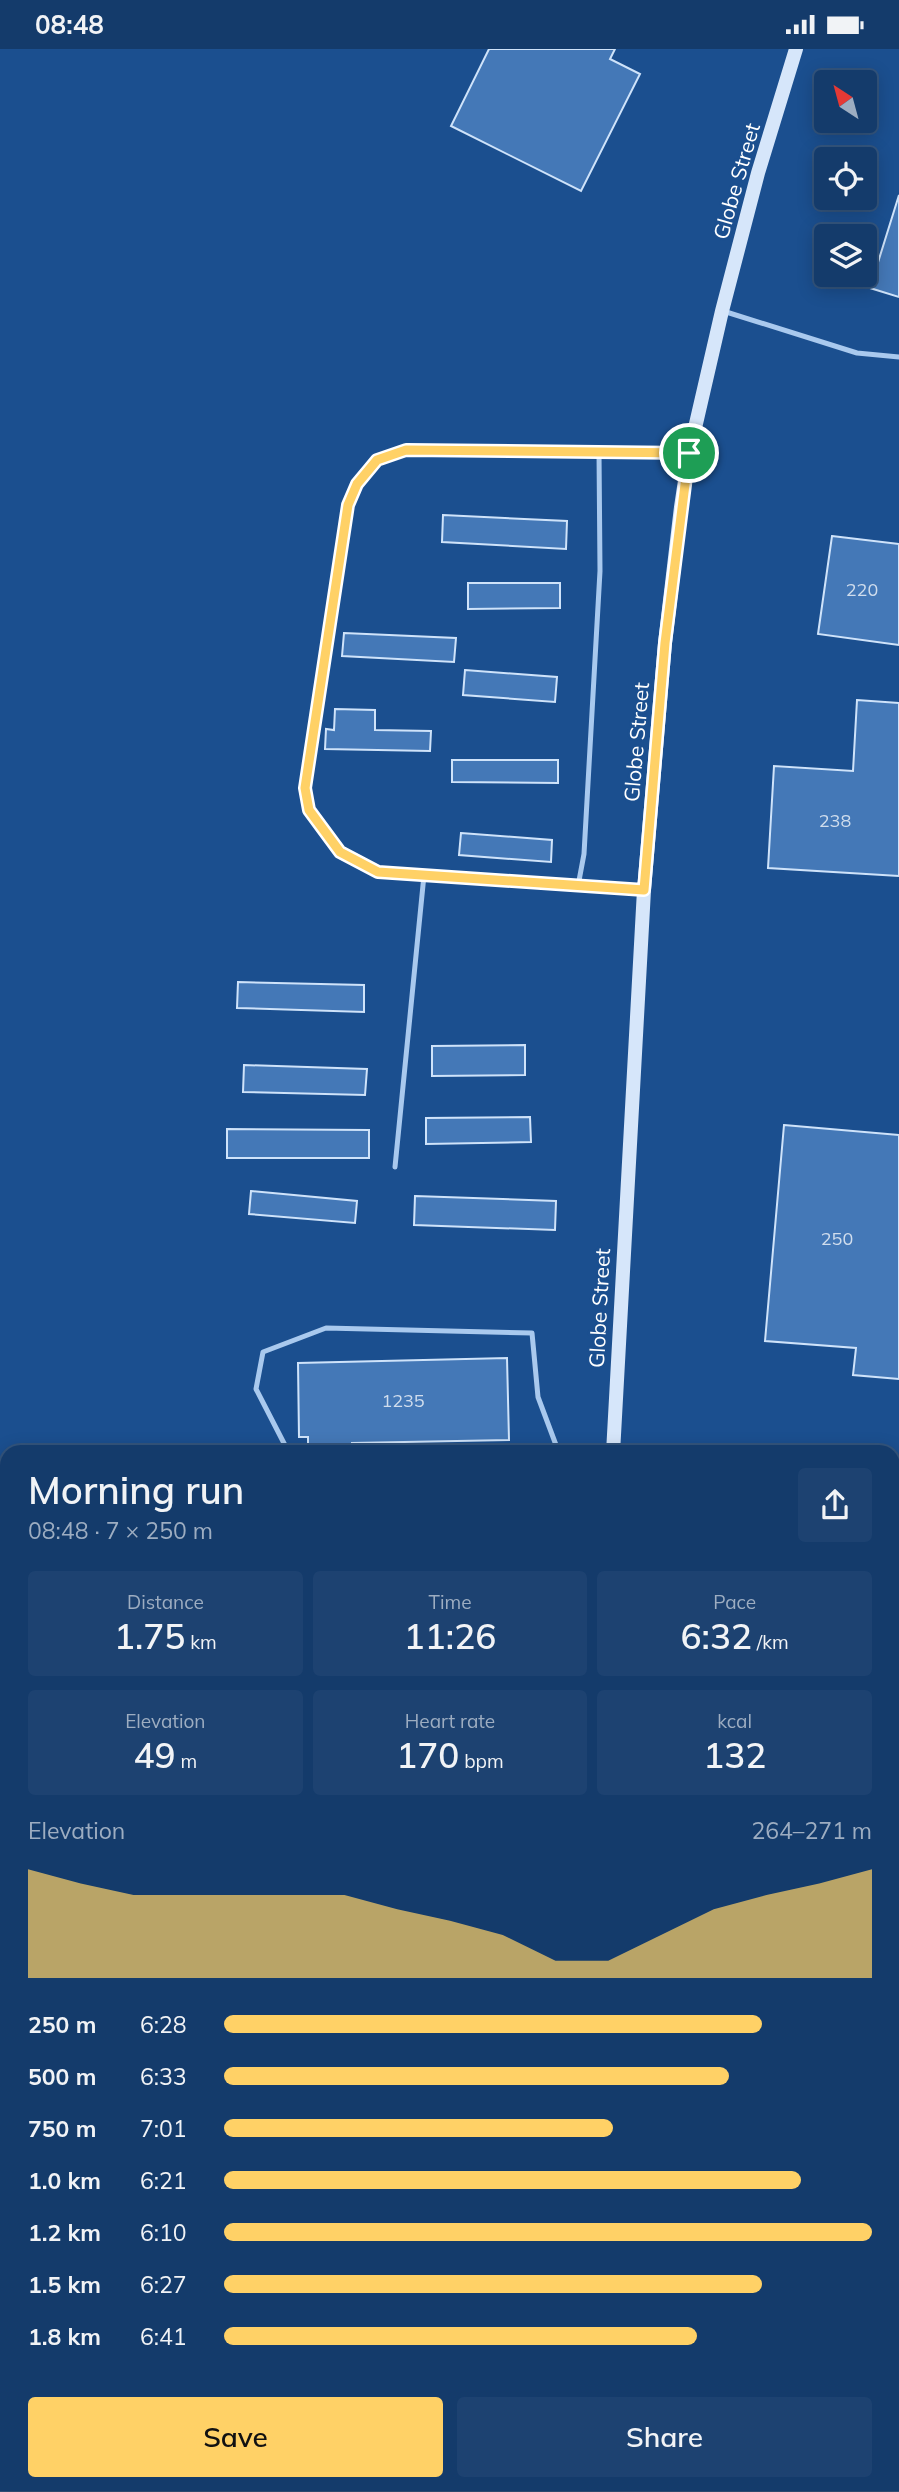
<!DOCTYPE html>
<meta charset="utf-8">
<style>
:root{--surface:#143b6b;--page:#1d4271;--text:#f1f3f6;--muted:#9dadc1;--line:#33557e;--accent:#ffd166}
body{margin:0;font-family:Mulish,sans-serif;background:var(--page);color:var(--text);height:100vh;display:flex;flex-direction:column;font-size:26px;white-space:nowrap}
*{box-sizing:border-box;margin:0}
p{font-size:23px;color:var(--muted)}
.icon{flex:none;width:38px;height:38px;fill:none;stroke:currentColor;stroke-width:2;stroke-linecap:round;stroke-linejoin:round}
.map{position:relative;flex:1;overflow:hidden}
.side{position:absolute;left:0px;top:1396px;width:900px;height:1046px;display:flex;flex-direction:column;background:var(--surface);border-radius:21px 21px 0 0;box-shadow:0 4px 18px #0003,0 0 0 2px var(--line)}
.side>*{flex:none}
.needle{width:46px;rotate:324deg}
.buttons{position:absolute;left:814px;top:21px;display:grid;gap:14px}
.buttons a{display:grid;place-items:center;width:63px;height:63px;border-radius:7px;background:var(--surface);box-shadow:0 4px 18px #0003,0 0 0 2px var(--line);font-size:35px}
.pin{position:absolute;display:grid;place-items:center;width:60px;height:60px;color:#fff;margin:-30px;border:4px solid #fff;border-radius:50%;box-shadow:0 2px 7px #0007}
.round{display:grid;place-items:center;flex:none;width:74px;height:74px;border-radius:7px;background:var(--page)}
.summary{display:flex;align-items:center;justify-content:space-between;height:119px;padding:0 28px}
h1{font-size:38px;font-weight:600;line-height:52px}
.figures{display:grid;grid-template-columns:repeat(3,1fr);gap:10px;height:119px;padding:7px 28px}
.figures div{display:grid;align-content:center;border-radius:7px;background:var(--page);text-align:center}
.figures b{font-size:35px;font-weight:600}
.figures small{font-size:19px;font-weight:400}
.figures p{font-size:19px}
.chart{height:196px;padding:14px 28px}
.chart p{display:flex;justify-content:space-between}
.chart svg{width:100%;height:126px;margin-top:7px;fill:var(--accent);opacity:.7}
.button{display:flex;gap:14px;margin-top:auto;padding:14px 28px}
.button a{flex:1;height:80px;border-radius:7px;background:var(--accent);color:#111;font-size:28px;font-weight:600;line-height:80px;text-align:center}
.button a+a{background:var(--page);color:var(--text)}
ul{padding:0 28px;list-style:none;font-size:23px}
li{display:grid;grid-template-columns:112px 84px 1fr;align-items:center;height:52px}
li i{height:18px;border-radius:9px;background:var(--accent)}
.status{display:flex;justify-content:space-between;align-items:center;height:49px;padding:0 35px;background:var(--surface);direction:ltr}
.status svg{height:19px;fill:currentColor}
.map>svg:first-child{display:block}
</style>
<div class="status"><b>08:48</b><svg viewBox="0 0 49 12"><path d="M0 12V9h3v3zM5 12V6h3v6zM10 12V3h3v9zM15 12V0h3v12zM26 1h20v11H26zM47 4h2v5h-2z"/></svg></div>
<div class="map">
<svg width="899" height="2443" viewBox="0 0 899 2443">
<defs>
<pattern id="forest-firs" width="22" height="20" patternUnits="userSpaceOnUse" patternTransform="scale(1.75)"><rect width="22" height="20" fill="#2e69ad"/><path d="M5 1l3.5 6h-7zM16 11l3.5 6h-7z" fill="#4d80b9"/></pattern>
</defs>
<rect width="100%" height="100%" fill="#1b4f8f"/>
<polygon fill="url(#forest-firs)" points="0,2293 7,2316 7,2436 33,2436 17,2443 0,2443"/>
<g fill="#4478b7" stroke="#cfe3fa" stroke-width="2">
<polygon points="489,0 615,0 610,10 640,25 581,142 451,77"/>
<polygon points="899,146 899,248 870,239"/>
<polygon points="443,466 567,472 566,500 442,493"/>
<polygon points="832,487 899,495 899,596 818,585"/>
<polygon points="468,534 560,534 560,559 468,560"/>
<polygon points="344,584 456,589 454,613 342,607"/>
<polygon points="465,621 557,628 555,653 463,646"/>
<polygon points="857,651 899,654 899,827 768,819 774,717 853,722"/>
<polygon points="335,660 375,661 375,681 431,682 430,702 325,700 326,680 334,681"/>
<polygon points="452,711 558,711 558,734 452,733"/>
<polygon points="461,784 552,791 551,813 459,806"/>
<polygon points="238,933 364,936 364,963 237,959"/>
<polygon points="525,996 525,1026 432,1027 432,997"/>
<polygon points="244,1016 367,1020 365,1046 243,1043"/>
<polygon points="530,1068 531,1093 426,1095 426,1069"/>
<polygon points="784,1076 899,1086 899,1330 853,1326 856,1299 765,1292"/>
<polygon points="227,1080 369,1081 369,1109 227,1109"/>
<polygon points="251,1142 357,1152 355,1174 249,1165"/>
<polygon points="415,1147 556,1152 555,1181 414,1176"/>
<polygon points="507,1309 509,1391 352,1394 352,1404 308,1404 308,1388 299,1388 298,1314"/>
<polygon points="899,1562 899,1620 892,1621 892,1563"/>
<polygon points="892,2285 899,2307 899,2385 892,2386"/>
</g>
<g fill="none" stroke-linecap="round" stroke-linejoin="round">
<g stroke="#a9c9ee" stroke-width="5">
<polyline points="723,262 857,304 899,308"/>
<polyline points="578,837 584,805 600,522 599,403"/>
<polyline points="641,841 378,823 340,803 309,761 305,739 348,456 357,435 377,411 406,400 687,404"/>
<polyline points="395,1118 424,826"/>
<polyline points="289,1404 256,1340 263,1303 326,1279 532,1284 538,1348 559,1404"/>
</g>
<g stroke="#a9c9ee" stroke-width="7">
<polyline points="892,1907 899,1945"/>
<polyline points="526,2436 527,2443"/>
</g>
<g stroke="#d6e6fa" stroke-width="14">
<polyline points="613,1404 644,841 665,594 681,458 689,405 722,262 758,124 796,0"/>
<polyline points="892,1690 899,1689"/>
<polyline points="0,1722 7,1722"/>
</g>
</g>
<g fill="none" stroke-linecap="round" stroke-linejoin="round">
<defs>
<polygon id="route" points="406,401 689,404 665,594 644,841 378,823 340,803 309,761 305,739 348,456 357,435 377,411"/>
</defs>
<use href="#route" stroke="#fff" stroke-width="14"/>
<use href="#route" stroke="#ffd166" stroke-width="9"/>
</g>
<g text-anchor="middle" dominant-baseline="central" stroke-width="5" stroke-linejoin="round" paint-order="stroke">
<g font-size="18" fill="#d0dded">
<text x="862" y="540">220</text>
<text x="835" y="771">238</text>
<text x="837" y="1189">250</text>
<text x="403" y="1351">1235</text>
</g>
<g font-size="21" fill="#fff" stroke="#1b4f8f">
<text transform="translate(736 132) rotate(-74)">Globe Street</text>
<text transform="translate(636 693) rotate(-85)">Globe Street</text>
<text transform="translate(599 1259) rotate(-87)">Globe Street</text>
</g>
</g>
</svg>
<div class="buttons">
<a><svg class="needle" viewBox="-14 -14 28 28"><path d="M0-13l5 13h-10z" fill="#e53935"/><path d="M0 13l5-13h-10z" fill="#9dadc1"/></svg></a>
<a><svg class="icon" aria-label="locate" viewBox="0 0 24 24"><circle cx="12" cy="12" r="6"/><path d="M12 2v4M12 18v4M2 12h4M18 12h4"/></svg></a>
<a><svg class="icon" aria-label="layers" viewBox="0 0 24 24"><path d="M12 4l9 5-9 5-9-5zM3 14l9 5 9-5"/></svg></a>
</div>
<div class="pin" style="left:689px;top:404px;background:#1e9e55"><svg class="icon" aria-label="arrive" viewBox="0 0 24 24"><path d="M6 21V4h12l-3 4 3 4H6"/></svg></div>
<section class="side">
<div class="summary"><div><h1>Morning run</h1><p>08:48 · 7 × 250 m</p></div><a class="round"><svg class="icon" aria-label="share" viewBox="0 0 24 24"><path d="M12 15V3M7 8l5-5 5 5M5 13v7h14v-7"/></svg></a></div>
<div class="figures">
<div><p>Distance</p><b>1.75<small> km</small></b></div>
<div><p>Time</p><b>11:26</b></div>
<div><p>Pace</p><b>6:32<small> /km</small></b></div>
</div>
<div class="figures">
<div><p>Elevation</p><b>49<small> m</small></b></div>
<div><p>Heart rate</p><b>170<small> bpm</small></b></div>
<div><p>kcal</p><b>132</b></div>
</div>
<div class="chart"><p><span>Elevation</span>264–271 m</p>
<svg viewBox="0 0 160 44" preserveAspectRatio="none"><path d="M0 44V6L10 11L20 15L30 15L40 15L50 15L60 15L70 20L80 24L90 29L100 38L110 38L120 29L130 20L140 15L150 11L160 6V44z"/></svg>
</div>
<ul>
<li><b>250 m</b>6:28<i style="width:83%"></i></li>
<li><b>500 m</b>6:33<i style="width:78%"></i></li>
<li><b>750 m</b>7:01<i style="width:60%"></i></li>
<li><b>1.0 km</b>6:21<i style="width:89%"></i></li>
<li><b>1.2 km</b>6:10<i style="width:100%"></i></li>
<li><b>1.5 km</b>6:27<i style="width:83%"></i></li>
<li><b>1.8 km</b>6:41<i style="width:73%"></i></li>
</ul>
<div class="button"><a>Save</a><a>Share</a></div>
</section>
</div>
